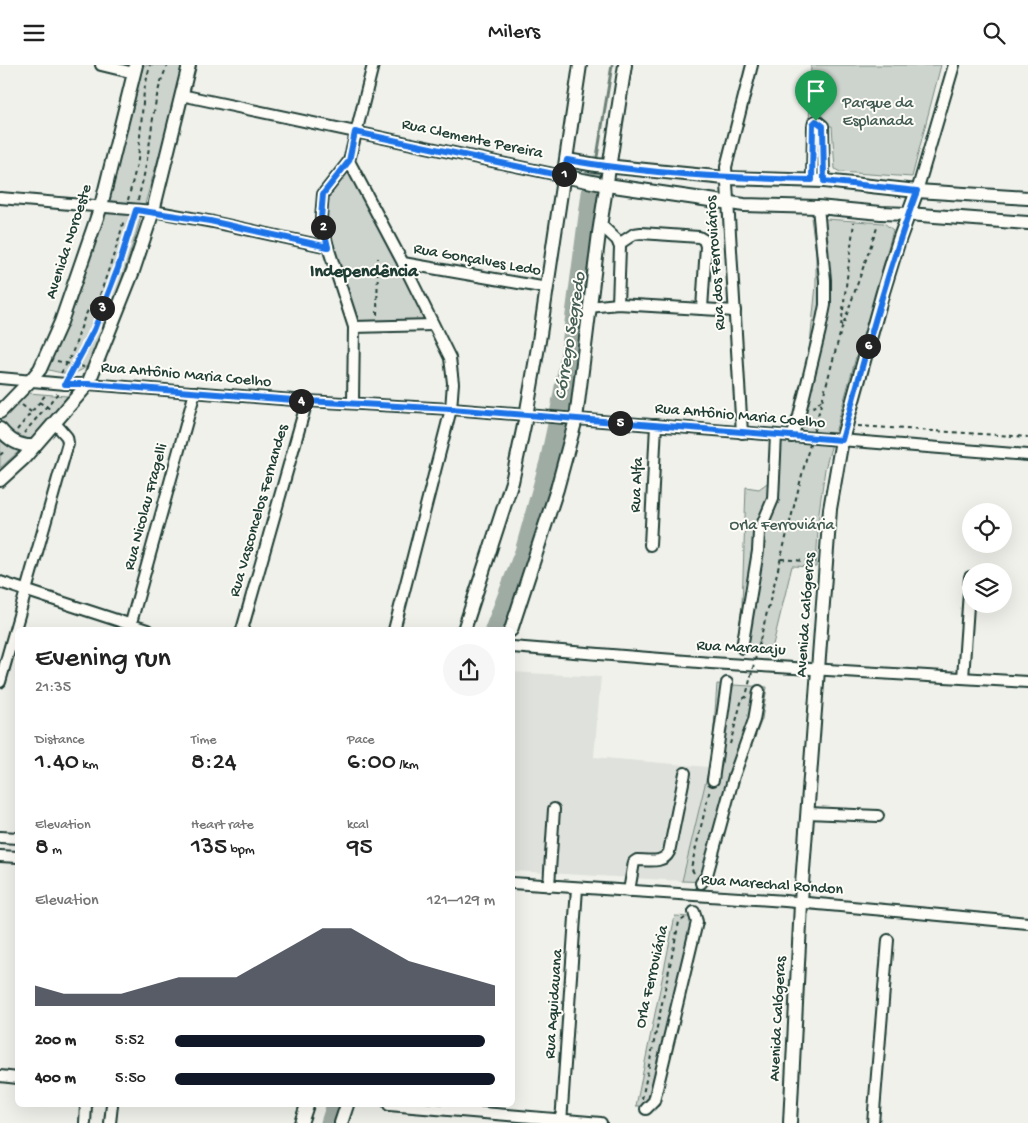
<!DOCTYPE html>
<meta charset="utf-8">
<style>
:root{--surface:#fff;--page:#f6f6f6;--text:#222;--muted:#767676;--accent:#111827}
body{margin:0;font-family:"Gochi Hand",sans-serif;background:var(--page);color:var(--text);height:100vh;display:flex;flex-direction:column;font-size:19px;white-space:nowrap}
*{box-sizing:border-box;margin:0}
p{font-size:16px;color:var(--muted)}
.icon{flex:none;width:28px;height:28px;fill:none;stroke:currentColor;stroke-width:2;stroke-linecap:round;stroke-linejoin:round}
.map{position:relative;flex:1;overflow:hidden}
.details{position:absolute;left:15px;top:562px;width:500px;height:480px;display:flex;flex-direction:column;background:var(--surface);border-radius:8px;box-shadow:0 5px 20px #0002}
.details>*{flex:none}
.controls{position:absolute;left:962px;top:438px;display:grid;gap:10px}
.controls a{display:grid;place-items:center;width:50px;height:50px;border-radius:50%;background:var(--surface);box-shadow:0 5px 20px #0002;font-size:25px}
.pin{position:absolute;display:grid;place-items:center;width:42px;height:42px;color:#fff;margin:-51px -21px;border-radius:50% 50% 50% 0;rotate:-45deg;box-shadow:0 0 5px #0007}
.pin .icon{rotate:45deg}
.km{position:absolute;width:25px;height:25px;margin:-12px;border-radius:50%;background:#222;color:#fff;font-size:14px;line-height:25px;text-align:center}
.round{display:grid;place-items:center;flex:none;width:52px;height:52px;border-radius:26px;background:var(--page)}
.head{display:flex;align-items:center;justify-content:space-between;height:85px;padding:0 20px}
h1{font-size:28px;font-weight:600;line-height:38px}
.stats{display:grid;grid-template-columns:repeat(3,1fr);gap:8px;height:85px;padding:5px 20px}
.stats div{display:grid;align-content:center}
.stats b{font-size:25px;font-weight:600}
.stats small{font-size:14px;font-weight:400}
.stats p{font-size:14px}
.chart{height:140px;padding:10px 20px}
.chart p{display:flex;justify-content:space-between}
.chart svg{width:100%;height:90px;margin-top:5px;fill:var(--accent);opacity:.7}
ul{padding:0 20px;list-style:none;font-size:16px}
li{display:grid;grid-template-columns:80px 60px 1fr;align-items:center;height:38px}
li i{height:12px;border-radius:6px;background:var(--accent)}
header{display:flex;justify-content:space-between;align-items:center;height:65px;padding:0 20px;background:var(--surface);font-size:22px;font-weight:600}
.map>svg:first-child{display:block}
</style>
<header><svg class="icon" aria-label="menu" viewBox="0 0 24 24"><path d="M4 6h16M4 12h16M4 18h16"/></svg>Milers<svg class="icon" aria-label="search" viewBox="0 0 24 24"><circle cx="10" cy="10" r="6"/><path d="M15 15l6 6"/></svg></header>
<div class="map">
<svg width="1028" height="1058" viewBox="0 0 1028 1058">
<rect width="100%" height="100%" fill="#f0f1eb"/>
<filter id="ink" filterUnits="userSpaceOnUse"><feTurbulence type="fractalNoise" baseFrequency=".02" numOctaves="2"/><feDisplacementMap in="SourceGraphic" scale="10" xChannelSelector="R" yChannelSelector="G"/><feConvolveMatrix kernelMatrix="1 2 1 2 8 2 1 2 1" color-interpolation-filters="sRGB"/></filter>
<g filter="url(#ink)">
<polygon fill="#dfe2dc" points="512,607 601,612 594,692 709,702 682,816 513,806"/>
<g fill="#cdd3cd" stroke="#768880">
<path d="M139,0h44c-9,42 -22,84 -34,125 -17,59 -35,118 -60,174 -13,14 -28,9 -44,5l22,-46 16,-43 25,-84z"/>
<polygon points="811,0 941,0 912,112 840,107 835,104 832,61 809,61"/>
<polygon points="349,96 433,260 354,262 328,182 323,129"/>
<polygon points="811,153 884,158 893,165 859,290 856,292 825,404 819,447 816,502 792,501 771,588 736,585 742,541 746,422 759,424 770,416 773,390 796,351 808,299 816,220 816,188"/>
<path d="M28,328l39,3c-17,28 -43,51 -67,72v-49l14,-15z"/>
<polygon points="717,619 767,622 762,654 736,721 711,817 682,816 712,690"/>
<polygon points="675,851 703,853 659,1041 636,1041"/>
</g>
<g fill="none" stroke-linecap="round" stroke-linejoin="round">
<polyline stroke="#6c8077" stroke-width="3" points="596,98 612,0"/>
<g stroke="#9faca4" stroke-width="19">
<polyline points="494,565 524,487 549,397 558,355 569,295 593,113"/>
<polyline points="330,1058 336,1040"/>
</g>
<defs>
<g id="minor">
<polyline points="101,0 134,8"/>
<polyline points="373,0 349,96 403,198 450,293 453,318 451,344 394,565"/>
<polyline points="181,30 563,111"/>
<polyline points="349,96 323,129 321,153 328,182 354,262 353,337"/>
<polyline points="812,115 813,61 814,57 817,56 823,61 824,116"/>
<polyline points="917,126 954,0"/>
<polyline points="0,133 153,146 213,157 328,182"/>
<polyline points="600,159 617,175 620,182 618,239"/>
<polyline points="619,179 634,169 641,168 699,172 704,175 706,181 702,244"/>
<polyline points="403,198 547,223"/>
<polyline points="589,242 618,239 735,246"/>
<polyline points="354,262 433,260"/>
<polyline points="0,313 65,319 88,319 307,336 451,344 1028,390"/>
<polyline points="742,368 726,102 752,0"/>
<polyline points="792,372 799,351 820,265 825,240 825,215 818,142"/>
<polyline points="650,480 656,360"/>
<polyline points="0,517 147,565"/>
<polyline points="129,565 195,327"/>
<polyline points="242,565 307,336"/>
<polyline points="512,582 711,598 1028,617"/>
<polyline points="742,583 758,486 759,467 773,434 776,370"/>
<polyline points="963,613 970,512"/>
<polyline points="0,617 68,378 67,372 55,358"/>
<polyline points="713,715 727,618"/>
<polyline points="808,748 878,751"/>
<polyline points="0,772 18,773"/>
<polyline points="0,791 18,792"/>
<polyline points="512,818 785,836 1028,858"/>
<polyline points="701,818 707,810 734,711 754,655 759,626"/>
<polyline points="549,821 554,744"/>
<path d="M629,826l5,-29 3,-2c11,0 26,4 32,-8l16,-79"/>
<polyline points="0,1011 18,1013"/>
<polyline points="389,1040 601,1058"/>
<polyline points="646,1044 654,1036 697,857 694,847"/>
<polyline points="85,1058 86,1040"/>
<polyline points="110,1058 112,1040"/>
<polyline points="561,1058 577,823"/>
<polyline points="873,1058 888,875"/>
</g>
<g id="major">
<polyline points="567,95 596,100 725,113 824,116 917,126 1028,133"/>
<polyline points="563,111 607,120 744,140 818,142 881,148 908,149 1028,158"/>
<polyline points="0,347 31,315 40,304 61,257 101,141 136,0"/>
<path d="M0,364c9,11 19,18 34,17"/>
<polyline points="0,415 24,393 88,319 133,206 153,146 189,0"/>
<polyline points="464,565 512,417 526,351 539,276 580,0"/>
<polyline points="511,565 557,424 576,354 599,168 625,0"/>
<polyline points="301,1058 307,1040"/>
<polyline points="341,1058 347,1040"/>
<polyline points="790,1058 802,819 830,444 842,375 883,227 899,175 917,126"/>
</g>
</defs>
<use href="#minor" stroke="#1f3d34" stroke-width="14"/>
<use href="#major" stroke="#1f3d34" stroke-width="16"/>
<g stroke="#1f3d34" stroke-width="2" stroke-dasharray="4 4" stroke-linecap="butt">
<polyline points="128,135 138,95 144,26 150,0"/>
<path d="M138,135c3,-13 7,-27 9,-41 6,-31 6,-66 21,-94"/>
<polyline points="377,250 378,193"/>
<polyline points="841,261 854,157"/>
<polyline points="57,296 84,302"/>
<path d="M61,308c5,-8 10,-16 13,-25 8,-20 9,-37 26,-53l19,-56 5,-20"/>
<polyline points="70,310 94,265 118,203 132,154"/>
<polyline points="39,337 52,345"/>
<polyline points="22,340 31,347"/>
<polyline points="812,343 822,335"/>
<polyline points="816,358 840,269 878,160"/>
<polyline points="858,361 1028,372"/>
<polyline points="17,365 47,328"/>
<polyline points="24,368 58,328"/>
<polyline points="0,390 6,385"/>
<polyline points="781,494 816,497"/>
<polyline points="760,575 807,390"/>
<polyline points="730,679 742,634 746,632 747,627"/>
<polyline points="694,808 691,803 710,724"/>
<polyline points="642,1034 679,857 685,853"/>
</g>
<use href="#minor" stroke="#fdfcf7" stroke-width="10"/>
<use href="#major" stroke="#fdfcf7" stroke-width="12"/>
<g stroke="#1f3d34" stroke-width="2" stroke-dasharray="4 4" stroke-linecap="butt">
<polyline points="807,390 816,358"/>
<polyline points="747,627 760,575"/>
</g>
</g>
</g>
<g fill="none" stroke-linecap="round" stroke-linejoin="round" filter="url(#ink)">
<defs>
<path id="route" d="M816,56l7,5 1,55 93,10c-30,81 -52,165 -75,249l-391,-31 -144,-8 -219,-17h-23l29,-54 24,-62 18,-58 74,11 118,26 -7,-29 2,-24 26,-33 6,-29 208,44 4,-16c80,14 163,18 245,20l1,-56z"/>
</defs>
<use href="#route" stroke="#fff" stroke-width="10"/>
<use href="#route" stroke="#1a73e8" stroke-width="6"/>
</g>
<g text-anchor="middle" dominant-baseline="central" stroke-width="4" stroke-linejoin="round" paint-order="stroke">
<g font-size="16" fill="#425b53" stroke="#fdfcf7">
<text x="878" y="39">Parque da<tspan x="878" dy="18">Esplanada</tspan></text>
<text x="782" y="461">Orla Ferroviária</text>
</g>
<g font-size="16" fill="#1f3d34" stroke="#fdfcf7">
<text transform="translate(472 75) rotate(12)">Rua Clemente Pereira</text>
<text transform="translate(70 177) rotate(-72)">Avenida Noroeste</text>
<text transform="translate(477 196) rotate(10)">Rua Gonçalves Ledo</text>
<text transform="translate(717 198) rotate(-94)">Rua dos Ferroviários</text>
<text transform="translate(186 311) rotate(5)">Rua Antônio Maria Coelho</text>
<text transform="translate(740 352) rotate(5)">Rua Antônio Maria Coelho</text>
<text transform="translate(638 420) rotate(-87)">Rua Alfa</text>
<text transform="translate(147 442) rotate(-75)">Rua Nicolau Fragelli</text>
<text transform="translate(260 446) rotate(-74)">Rua Vasconcelos Fernandes</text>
<text transform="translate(807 550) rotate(-86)">Avenida Calógeras</text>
<text transform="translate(741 584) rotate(3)">Rua Maracaju</text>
<text transform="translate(772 821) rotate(4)">Rua Marechal Rondon</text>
<text transform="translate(653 912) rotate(-77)">Orla Ferroviária</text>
<text transform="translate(555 939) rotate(-86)">Rua Aquidauana</text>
<text transform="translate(779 954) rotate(-87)">Avenida Calógeras</text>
</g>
<g font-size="18" font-weight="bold" fill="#1f3d34" stroke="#fdfcf7">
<text x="364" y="207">Independência</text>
</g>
<g font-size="18" font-style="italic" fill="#455e56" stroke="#fdfcf7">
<text transform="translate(571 271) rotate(-81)">Córrego Segredo</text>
</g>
</g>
</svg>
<div class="controls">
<a><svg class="icon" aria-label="locate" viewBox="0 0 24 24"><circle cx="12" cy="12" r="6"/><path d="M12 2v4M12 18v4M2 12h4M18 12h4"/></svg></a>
<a><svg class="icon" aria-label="layers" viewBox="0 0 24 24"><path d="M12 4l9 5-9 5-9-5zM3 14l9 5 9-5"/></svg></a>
</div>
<div class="pin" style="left:816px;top:56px;background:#1e9e55"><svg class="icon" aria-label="arrive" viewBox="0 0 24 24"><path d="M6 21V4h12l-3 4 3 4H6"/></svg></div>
<b class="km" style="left:564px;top:109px">1</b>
<b class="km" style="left:323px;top:162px">2</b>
<b class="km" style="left:102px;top:243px">3</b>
<b class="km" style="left:301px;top:336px">4</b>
<b class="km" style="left:620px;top:358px">5</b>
<b class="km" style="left:868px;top:281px">6</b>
<section class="details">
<div class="head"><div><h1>Evening run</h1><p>21:35</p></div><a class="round"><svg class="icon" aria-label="share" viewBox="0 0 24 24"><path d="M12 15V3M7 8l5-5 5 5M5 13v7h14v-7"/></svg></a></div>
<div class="stats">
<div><p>Distance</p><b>1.40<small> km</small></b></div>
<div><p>Time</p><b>8:24</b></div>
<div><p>Pace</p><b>6:00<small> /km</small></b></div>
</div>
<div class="stats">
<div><p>Elevation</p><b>8<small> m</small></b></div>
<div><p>Heart rate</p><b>135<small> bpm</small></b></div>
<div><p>kcal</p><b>95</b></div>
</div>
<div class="chart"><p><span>Elevation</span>121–129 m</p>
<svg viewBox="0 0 160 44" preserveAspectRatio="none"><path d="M0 44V34L10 38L20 38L30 38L40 34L50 30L60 30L70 30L80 22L90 14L100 6L110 6L120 14L130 22L140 26L150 30L160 34V44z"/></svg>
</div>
<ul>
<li><b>200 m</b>5:52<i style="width:97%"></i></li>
<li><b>400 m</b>5:50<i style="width:100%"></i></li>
</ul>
</section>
</div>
